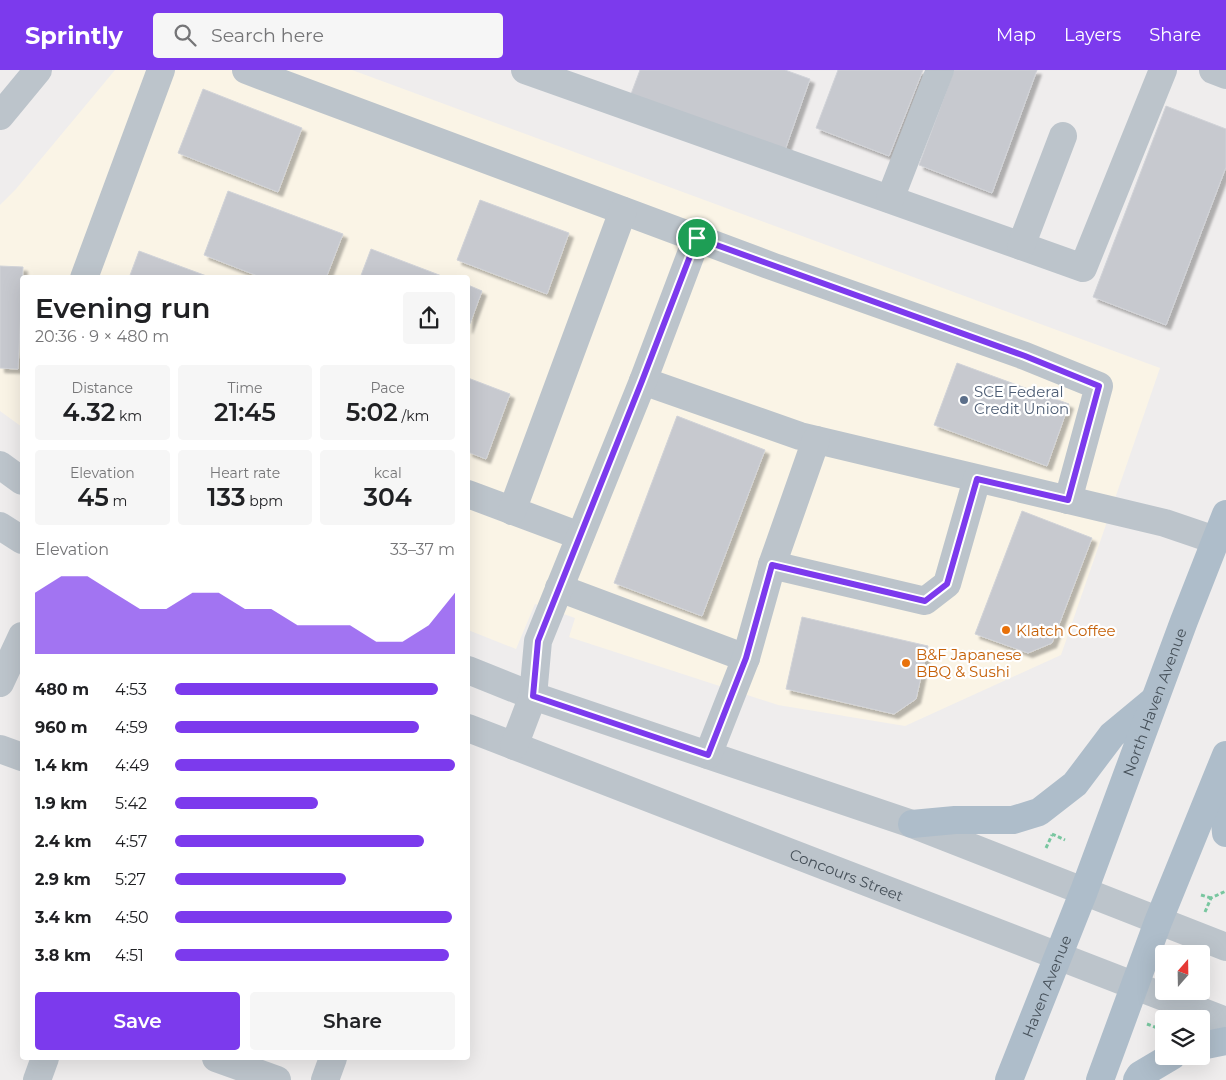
<!DOCTYPE html>
<meta charset="utf-8">
<style>
:root{--surface:#fff;--page:#f6f6f6;--text:#202124;--muted:#757577;--accent:#7c3aed}
body{margin:0;font-family:Montserrat,sans-serif;background:var(--page);color:var(--text);height:100vh;display:flex;flex-direction:column;font-size:19px;white-space:nowrap}
*{box-sizing:border-box;margin:0}
p{font-size:16px;color:var(--muted)}
.icon{flex:none;width:28px;height:28px;fill:none;stroke:currentColor;stroke-width:2;stroke-linecap:round;stroke-linejoin:round}
.map{position:relative;flex:1;overflow:hidden}
.drawer{position:absolute;left:20px;top:205px;width:450px;height:785px;display:flex;flex-direction:column;background:var(--surface);border-radius:5px;box-shadow:0 5px 20px #0002}
.drawer>*{flex:none}
.needle{width:32px;rotate:20deg}
.fabs{position:absolute;left:1155px;top:875px;display:grid;gap:10px}
.fabs a{display:grid;place-items:center;width:55px;height:55px;border-radius:5px;background:var(--surface);box-shadow:0 5px 20px #0002;font-size:25px}
.pin{position:absolute;display:grid;place-items:center;width:42px;height:42px;color:#fff;margin:-21px;border:2px solid #fff;border-radius:50%;box-shadow:0 1px 5px #0007}
.round{display:grid;place-items:center;flex:none;width:52px;height:52px;border-radius:5px;background:var(--page)}
.headline{display:flex;align-items:center;justify-content:space-between;height:85px;padding:0 15px}
h1{font-size:28px;font-weight:600;line-height:38px}
.figures{display:grid;grid-template-columns:repeat(3,1fr);gap:8px;height:85px;padding:5px 15px}
.figures div{display:grid;align-content:center;border-radius:5px;background:var(--page);text-align:center}
.figures b{font-size:25px;font-weight:600}
.figures small{font-size:14px;font-weight:400}
.figures p{font-size:14px}
.chart{height:140px;padding:10px 15px}
.chart p{display:flex;justify-content:space-between}
.chart svg{width:100%;height:90px;margin-top:5px;fill:var(--accent);opacity:.7}
.button{display:flex;gap:10px;margin-top:auto;padding:10px 15px}
.button a{flex:1;height:58px;border-radius:5px;background:var(--accent);color:#fff;font-size:20px;font-weight:600;line-height:58px;text-align:center}
.button a+a{background:var(--page);color:var(--text)}
ul{padding:0 15px;list-style:none;font-size:16px}
li{display:grid;grid-template-columns:80px 60px 1fr;align-items:center;height:38px}
li i{height:12px;border-radius:6px;background:var(--accent)}
header{display:flex;align-items:center;gap:30px;box-sizing:border-box;height:70px;padding:0 25px;background:var(--accent);color:#fff}
header strong{font-size:24px}
nav{display:flex;gap:28px;margin-inline-start:auto;font-size:18px}
.search{width:350px;height:45px;background:var(--page);display:flex;align-items:center;gap:12px;box-sizing:border-box;padding:0 18px;border-radius:5px;color:var(--muted);font-size:19px}
.map>svg:first-child{display:block}
</style>
<header>
<strong>Sprintly</strong>
<div class="search"><svg class="icon" aria-label="search" viewBox="0 0 24 24"><circle cx="10" cy="10" r="6"/><path d="M15 15l6 6"/></svg>Search here</div>
<nav><a>Map</a><a>Layers</a><a>Share</a></nav>
</header>
<div class="map">
<svg width="1226" height="1010" viewBox="0 0 1226 1010">
<defs>
<filter id="shadow"><feDropShadow dx="4.5" dy="4.5" stdDeviation="1" flood-color="#0004"/></filter>
</defs>
<rect width="100%" height="100%" fill="#efeded"/>
<polygon fill="#faf4e6" points="115,0 352,0 1160,298 1061,585 905,656 778,635 569,567 575,548 535,534 516,579 468,560 468,208 22,208 22,357 0,341 0,135 16,119"/>
<g fill="#c7c9cf" stroke="#d1d3d8" filter="url(#shadow)">
<polygon points="640,0 785,0 810,9 785,80 631,24"/>
<polygon points="838,0 923,0 889,86 816,58"/>
<polygon points="954,0 1037,0 992,123 919,95"/>
<polygon points="203,19 302,58 278,122 178,83"/>
<polygon points="1166,36 1226,59 1226,97 1166,255 1093,227"/>
<polygon points="228,121 343,164 326,208 263,208 204,185"/>
<polygon points="480,130 569,163 547,224 457,190"/>
<polygon points="371,179 447,208 360,208"/>
<polygon points="139,181 212,208 129,208"/>
<polygon points="0,196 23,197 18,299 0,298"/>
<polygon points="468,215 482,221 468,259"/>
<polygon points="957,293 1069,334 1047,396 934,355"/>
<polygon points="468,308 510,324 486,389 468,382"/>
<polygon points="677,346 765,380 702,546 614,513"/>
<polygon points="1022,441 1092,468 1052,573 1028,583 975,564"/>
<polygon points="802,547 928,576 916,629 894,644 786,619"/>
</g>
<g fill="none" stroke-linecap="round" stroke-linejoin="round">
<g stroke="#78c69f" stroke-width="3" stroke-dasharray="4 2.5" stroke-linecap="butt">
<polyline points="1052,764 1065,770"/>
<polyline points="1046,778 1052,765"/>
<polyline points="1201,825 1211,828"/>
<polyline points="1205,842 1211,828 1226,821"/>
<polyline points="1147,954 1160,959"/>
</g>
<g stroke="#bcc4cb" stroke-width="28">
<polyline points="246,0 774,197 1025,286 1099,316 1068,430"/>
<polyline points="525,0 1083,198 1163,0"/>
<polyline points="1213,0 1226,5"/>
<polyline points="0,46 38,0"/>
<polyline points="890,129 940,0"/>
<polyline points="1021,176 1063,66"/>
<polyline points="84,208 161,0"/>
<polyline points="643,311 800,366 1165,453 1215,470"/>
<polyline points="0,395 22,411"/>
<polyline points="468,424 580,466"/>
<polyline points="512,441 623,141"/>
<polyline points="0,456 22,470"/>
<polyline points="772,495 925,531 947,514 977,409"/>
<polyline points="559,518 746,588"/>
<polyline points="468,600 533,626 912,754 1226,877"/>
<polyline points="0,613 22,566"/>
<path id="s1" d="M468,658l758,293"/>
<polyline points="514,676 533,626 538,571 643,311 697,168"/>
<polyline points="0,679 22,687"/>
<polyline points="708,685 746,588 772,495 816,370"/>
<polyline points="216,988 277,1010"/>
<polyline points="37,1010 45,988"/>
<polyline points="325,1010 333,988"/>
</g>
<g stroke="#aebdca" stroke-width="28">
<polyline points="1221,706 1226,763"/>
<polyline points="912,754 955,750 1013,750 1039,742 1075,714 1112,665 1153,631"/>
<polyline points="1201,976 1226,971"/>
<path id="s2" d="M1009,1010l75,-189 100,-270 42,-107"/>
<polyline points="1100,1010 1158,852 1226,685"/>
<polyline points="1137,1010 1140,1005 1172,986"/>
</g>
</g>
<g fill="none" stroke-linecap="round" stroke-linejoin="round">
<defs>
<polygon id="route" points="697,168 1025,286 1099,316 1068,430 977,409 947,514 925,531 772,495 746,588 708,685 533,626 538,571 642,311"/>
</defs>
<use href="#route" stroke="#fff" stroke-width="10"/>
<use href="#route" stroke="#7c3aed" stroke-width="6"/>
</g>
<circle fill="#5c6f8a" stroke="#fff" stroke-width="2" cx="964" cy="330" r="5"/>
<g fill="#e8710a" stroke="#fff" stroke-width="2">
<circle cx="1006" cy="560" r="5"/>
<circle cx="906" cy="593" r="5"/>
</g>
<g text-anchor="middle" dominant-baseline="central" stroke-width="4.5" stroke-linejoin="round" paint-order="stroke">
<g font-size="15" fill="#4e5e75" stroke="#fff" text-anchor="start">
<text x="974" y="321">SCE Federal<tspan x="974" dy="17">Credit Union</tspan></text>
</g>
<g font-size="15" fill="#c56008" stroke="#fff" text-anchor="start">
<text x="1016" y="560">Klatch Coffee</text>
<text x="916" y="584">B&amp;F Japanese<tspan x="916" dy="17">BBQ &amp; Sushi</tspan></text>
</g>
<g font-size="15" fill="#465059" stroke="#fff">
<text stroke="none"><textPath href="#s2" startOffset="405">North Haven Avenue</textPath></text>
<text stroke="none"><textPath href="#s1" startOffset="406">Concours Street</textPath></text>
<text stroke="none"><textPath href="#s2" startOffset="101">Haven Avenue</textPath></text>
</g>
</g>
</svg>
<div class="fabs">
<a><svg class="needle" viewBox="-14 -14 28 28"><path d="M0-13l5 13h-10z" fill="#e53935"/><path d="M0 13l5-13h-10z" fill="#757577"/></svg></a>
<a><svg class="icon" aria-label="layers" viewBox="0 0 24 24"><path d="M12 4l9 5-9 5-9-5zM3 14l9 5 9-5"/></svg></a>
</div>
<div class="pin" style="left:697px;top:168px;background:#1e9e55"><svg class="icon" aria-label="arrive" viewBox="0 0 24 24"><path d="M6 21V4h12l-3 4 3 4H6"/></svg></div>
<section class="drawer">
<div class="headline"><div><h1>Evening run</h1><p>20:36 · 9 × 480 m</p></div><a class="round"><svg class="icon" aria-label="share" viewBox="0 0 24 24"><path d="M12 15V3M7 8l5-5 5 5M5 13v7h14v-7"/></svg></a></div>
<div class="figures">
<div><p>Distance</p><b>4.32<small> km</small></b></div>
<div><p>Time</p><b>21:45</b></div>
<div><p>Pace</p><b>5:02<small> /km</small></b></div>
</div>
<div class="figures">
<div><p>Elevation</p><b>45<small> m</small></b></div>
<div><p>Heart rate</p><b>133<small> bpm</small></b></div>
<div><p>kcal</p><b>304</b></div>
</div>
<div class="chart"><p><span>Elevation</span>33–37 m</p>
<svg viewBox="0 0 160 44" preserveAspectRatio="none"><path d="M0 44V14L10 6L20 6L30 14L40 22L50 22L60 14L70 14L80 22L90 22L100 30L110 30L120 30L130 38L140 38L150 30L160 14V44z"/></svg>
</div>
<ul>
<li><b>480 m</b>4:53<i style="width:94%"></i></li>
<li><b>960 m</b>4:59<i style="width:87%"></i></li>
<li><b>1.4 km</b>4:49<i style="width:100%"></i></li>
<li><b>1.9 km</b>5:42<i style="width:51%"></i></li>
<li><b>2.4 km</b>4:57<i style="width:89%"></i></li>
<li><b>2.9 km</b>5:27<i style="width:61%"></i></li>
<li><b>3.4 km</b>4:50<i style="width:99%"></i></li>
<li><b>3.8 km</b>4:51<i style="width:98%"></i></li>
</ul>
<div class="button"><a>Save</a><a>Share</a></div>
</section>
</div>
